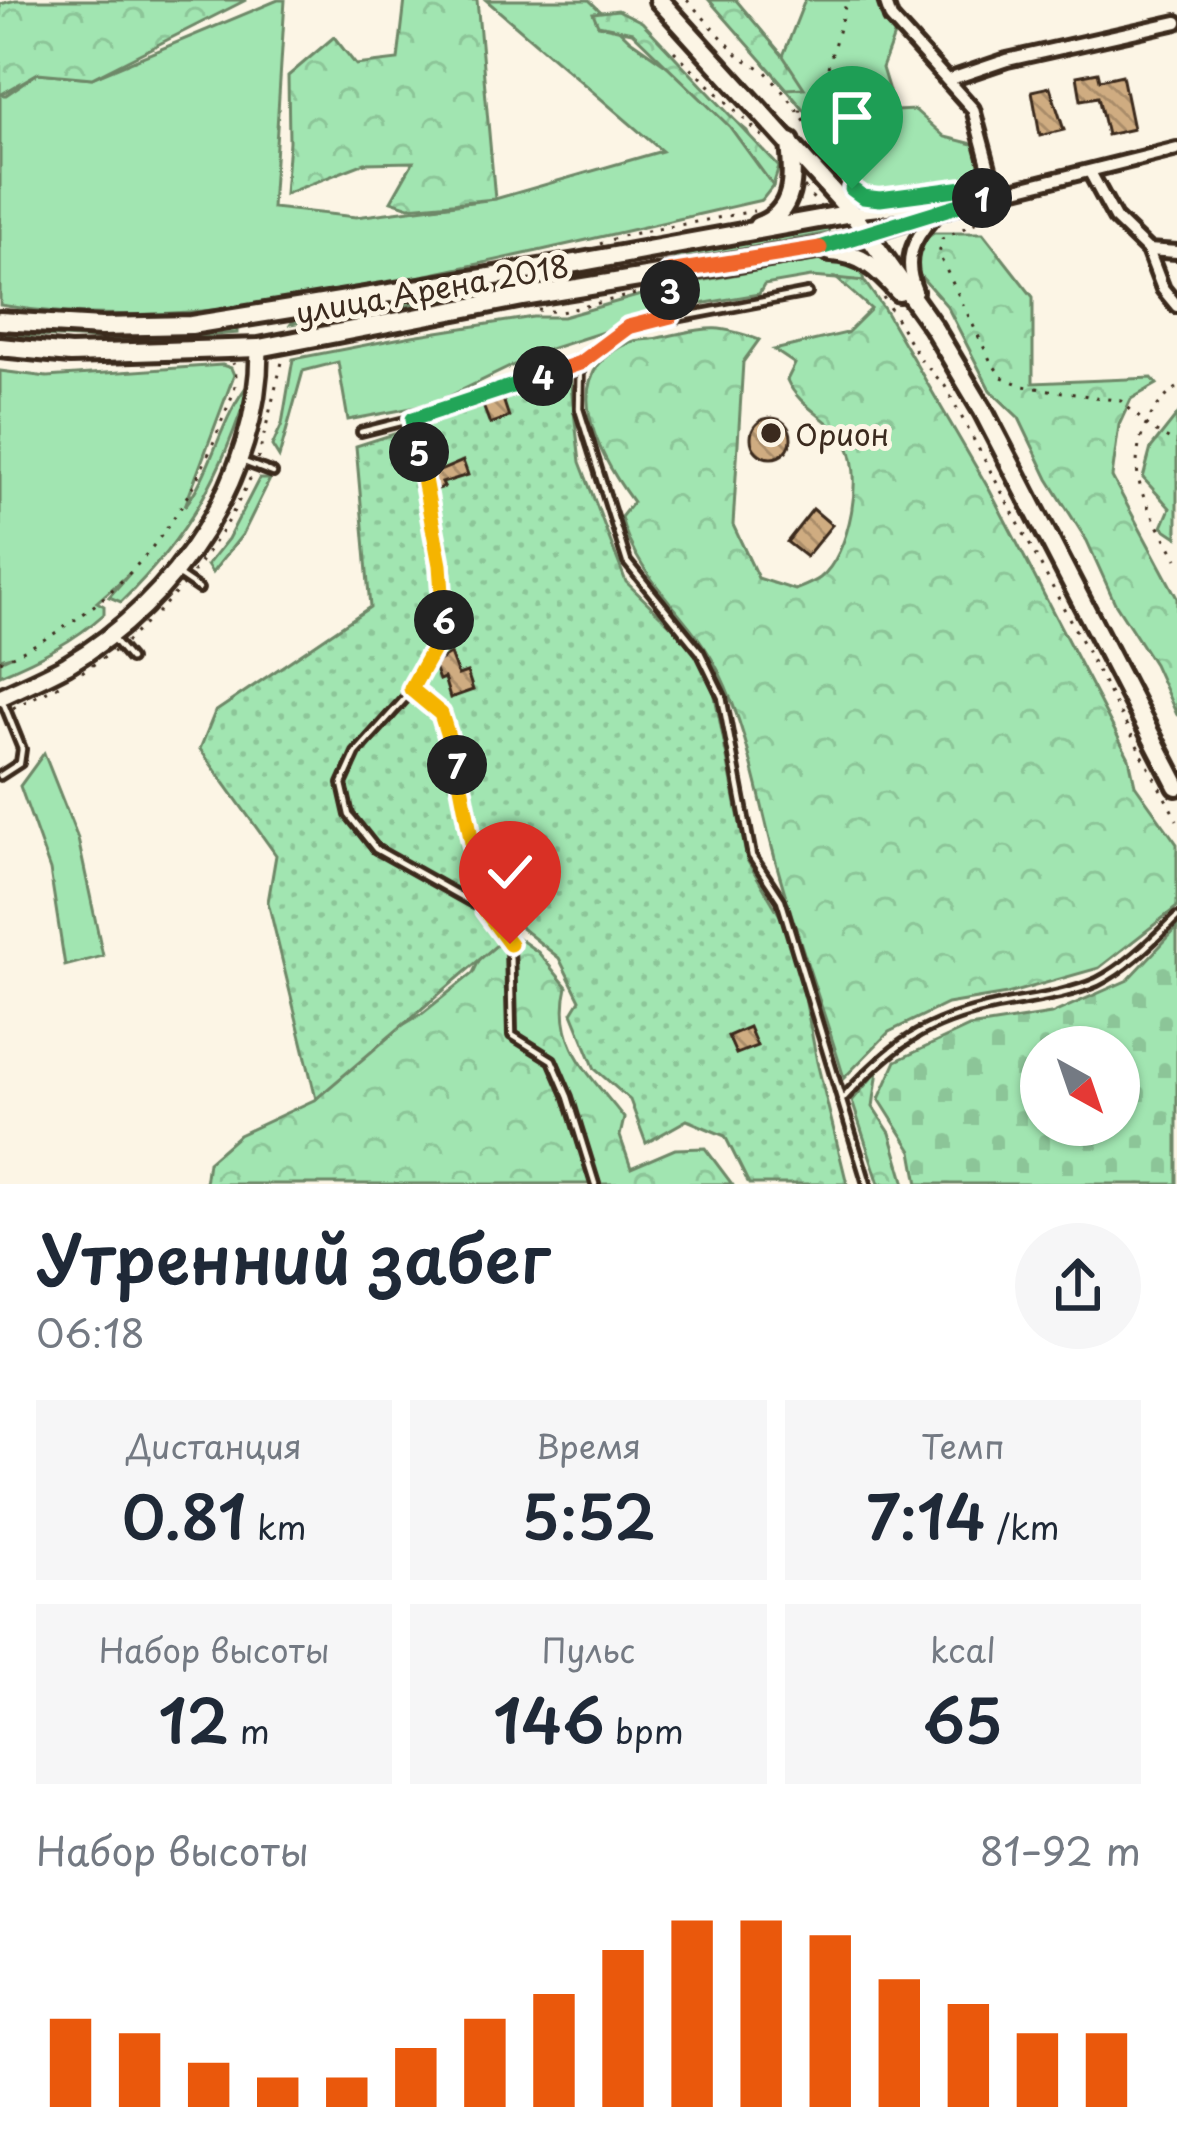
<!DOCTYPE html>
<html lang="ru">
<meta charset="utf-8">
<style>
:root{--surface:#fff;--page:#f6f6f7;--text:#1f2937;--muted:#747a83;--accent:#ea580c}
body{margin:0;font-family:"Playpen Sans",sans-serif;background:var(--page);color:var(--text);height:100vh;display:flex;flex-direction:column;font-size:45px;white-space:nowrap}
*{box-sizing:border-box;margin:0}
p{font-size:39px;color:var(--muted)}
.icon{flex:none;width:66px;height:66px;fill:none;stroke:currentColor;stroke-width:2;stroke-linecap:round;stroke-linejoin:round}
.map{position:relative;height:1184px;overflow:hidden}
.side{display:flex;flex-direction:column;background:var(--surface);flex:1}
.side>*{flex:none}
.needle{width:78px;rotate:140deg}
.fabs{position:absolute;left:1020px;top:1026px;display:grid;gap:24px}
.fabs a{display:grid;place-items:center;width:120px;height:120px;border-radius:50%;background:var(--surface);box-shadow:0 3px 9px #0004;font-size:60px}
.pin{position:absolute;display:grid;place-items:center;width:102px;height:102px;color:#fff;margin:-123px -51px;border-radius:50% 50% 50% 0;rotate:-45deg;box-shadow:0 0 12px #0007}
.pin .icon{rotate:45deg}
.km{position:absolute;width:60px;height:60px;margin:-30px;border-radius:50%;background:#222;color:#fff;font-size:33px;line-height:60px;text-align:center}
.round{display:grid;place-items:center;flex:none;width:126px;height:126px;border-radius:63px;background:var(--page)}
.summary{display:flex;align-items:center;justify-content:space-between;height:204px;padding:0 36px}
h1{font-size:66px;font-weight:600;line-height:90px}
.stats{display:grid;grid-template-columns:repeat(3,1fr);gap:18px;height:204px;padding:12px 36px}
.stats div{display:grid;align-content:center;border-radius:0px;background:var(--page);text-align:center}
.stats b{font-size:60px;font-weight:600}
.stats small{font-size:33px;font-weight:400}
.stats p{font-size:33px}
.chart{height:336px;padding:24px 36px}
.chart p{display:flex;justify-content:space-between}
.chart svg{width:100%;height:216px;margin-top:12px;stroke:var(--accent);stroke-width:6}
.map>svg:first-child{display:block}
</style>
<div class="map">
<svg width="1177" height="1184" viewBox="0 0 1177 1184">
<defs>
<pattern id="forest-crowns" width="20" height="18" patternUnits="userSpaceOnUse" patternTransform="scale(3)"><rect width="20" height="18" fill="#a1e5b1"/><path d="M2 6a3 3 0 1 1 6 0M12 15a3 3 0 1 1 6 0" fill="none" stroke="#8cc598"/></pattern>
<pattern id="cemetery-stones" width="16" height="16" patternUnits="userSpaceOnUse" patternTransform="scale(3)"><rect width="16" height="16" fill="#a1e5b1"/><path d="M2 7V4a2 2 0 0 1 4 0v3zM10 15v-3a2 2 0 0 1 4 0v3z" fill="#8cc598"/></pattern>
<pattern id="garden-dots" width="8" height="8" patternUnits="userSpaceOnUse" patternTransform="scale(3)"><rect width="8" height="8" fill="#a1e5b1"/><path d="M2 2h.1M6 6h.1" fill="none" stroke="#8cc598" stroke-width="1.8" stroke-linecap="round"/></pattern>
<pattern id="building-back-hatch" width="6" height="6" patternUnits="userSpaceOnUse" patternTransform="scale(3)"><rect width="6" height="6" fill="#cfac81"/><path d="M-1 5l2 2M0 0l6 6M5-1l2 2" fill="none" stroke="#a98c69"/></pattern>
</defs>
<rect width="100%" height="100%" fill="#fcf5e5"/>
<filter id="ink" filterUnits="userSpaceOnUse"><feTurbulence type="fractalNoise" baseFrequency=".00833" numOctaves="2"/><feDisplacementMap in="SourceGraphic" scale="24" xChannelSelector="R" yChannelSelector="G"/><feConvolveMatrix kernelMatrix="1 2 1 2 8 2 1 2 1" color-interpolation-filters="sRGB"/></filter>
<g filter="url(#ink)">
<g fill="#a1e5b1" stroke="#6e8868" stroke-width="3">
<path d="M278,0h7l-13,208 84,9 139,-18 167,-48 -176,-151h103l41,40 56,39 61,52 26,55 -11,14c-120,27 -240,56 -360,80 -133,26 -266,48 -402,25v-210h6l32,-22 54,5z"/>
<polygon points="805,0 891,0 887,8 895,33 882,68 895,111 915,110 945,137 977,145 986,184 863,197 825,135 765,64 783,56"/>
<polygon points="827,226 829,233 675,261 672,252"/>
<polygon points="834,257 860,266 864,281 811,277 764,285 759,294 694,305 687,305 679,296 688,283"/>
<polygon points="517,281 516,288 291,324 297,316"/>
<polygon points="662,289 665,312 541,352 433,404 348,420 338,362 303,371 279,457 272,446 282,424 293,359 412,336 533,317 563,317"/>
<polygon points="237,325 237,333 141,341 0,334 0,326"/>
<path d="M222,365l9,3 3,7 -49,131c29,-38 35,-89 66,-125 -28,91 -61,154 -130,221l-12,-5 22,-25 -34,30 7,4v8c-31,28 -66,45 -104,61v-14l11,-5 -11,3v-288l47,6z"/>
<polygon points="259,479 270,479 243,534 212,573 207,565 228,539"/>
<polygon points="44,753 78,839 103,956 65,966 50,870 20,786"/>
</g>
<g fill="url(#forest-crowns)" stroke="#6e8868" stroke-width="3">
<polygon points="16,0 246,0 92,78 38,73 0,95 0,4"/>
<polygon points="405,0 477,0 495,199 409,207 391,201 413,162 365,163 285,194 289,141 288,76 334,37 356,65 398,60"/>
<polygon points="709,0 736,0 783,56 804,88 787,89"/>
<polygon points="618,10 642,22 779,167 773,186 730,127 632,32 598,25 593,13"/>
<polygon points="934,233 983,233 1033,297 1033,383 1152,378 1157,384 1131,399 1119,425 1112,477 1177,598 1177,715 1154,664 1115,603 1087,541 1048,479 1019,418 990,390 947,306 917,272 915,254 920,242"/>
<path d="M836,278l28,3 20,28 106,182 139,267 6,27 42,59v63l-78,61 -92,26 -60,10 -58,28 -45,46c-21,-71 -47,-140 -67,-212 -18,-65 -28,-133 -58,-194 -27,-56 -83,-92 -98,-155l12,-15c-33,-45 -81,-128 -3,-160 8,-3 19,-2 28,-4 47,-9 54,-16 101,2l-16,22 -10,163 25,53 37,12c7,-3 18,-7 25,-12 30,-23 46,-108 24,-139 -18,-23 -45,-32 -57,-59l8,-16 -21,-14 73,-17 24,-24z"/>
<polygon points="1177,415 1177,537 1162,527 1170,508 1143,478 1151,448"/>
<path d="M507,930l31,22 29,35c-14,58 25,89 57,131l-4,18 11,32 44,-19 30,-1 27,36h-527l3,-22 31,-27 77,-36 48,-51 59,-35 50,-40 20,-42z"/>
<polygon points="878,1070 873,1107 890,1133 905,1184 879,1184 852,1101"/>
</g>
<path fill="url(#cemetery-stones)" stroke="#6e8868" stroke-width="3" fill-rule="evenodd" d="M1177,928v256h-259l-6,-33 -33,-52 17,-38 73,-34 82,-13 77,-34zM1041,1047h78v78h-78z"/>
<polygon fill="url(#garden-dots)" stroke="#6e8868" stroke-width="3" points="570,378 580,462 626,582 692,646 713,686 747,860 785,924 802,982 817,1062 847,1184 749,1184 725,1136 687,1120 646,1143 630,1100 595,1069 572,1013 580,1000 559,958 519,926 316,1099 268,902 276,855 200,749 215,712 370,607 356,446"/>
<g fill="url(#building-back-hatch)" stroke="#3b2a1e" stroke-width="3">
<polygon points="1098,72 1100,80 1122,75 1133,129 1107,135 1098,97 1081,100 1077,76"/>
<polygon points="1050,87 1064,130 1040,136 1032,91"/>
<polygon points="502,396 509,417 490,424 482,403"/>
<circle cx="771" cy="438" r="20"/>
<polygon points="463,461 468,475 442,483 444,487 434,490 430,475"/>
<polygon points="813,509 832,525 806,557 787,542"/>
<polygon points="450,654 458,675 467,672 473,690 450,698 444,678 439,680 433,664"/>
<polygon points="749,1027 757,1046 736,1054 728,1036"/>
</g>
<g fill="none" stroke-linecap="round" stroke-linejoin="round">
<defs>
<g id="lane">
<polyline points="670,278 671,314"/>
<polyline points="580,363 628,327 808,293"/>
<polyline points="361,432 413,419"/>
<polyline points="244,462 273,473"/>
<polyline points="180,576 199,589"/>
<polyline points="113,639 130,659"/>
<polyline points="411,689 441,714 451,738 485,910"/>
<polyline points="0,776 20,763 22,749 3,702"/>
<path d="M841,1101c49,-55 83,-80 156,-95 34,-7 68,-10 100,-24 30,-15 56,-42 80,-65"/>
<polyline points="595,1184 568,1097 552,1060 512,1035 510,944 485,910 376,849 349,815 342,784 356,753 408,695 445,628 440,565 413,419 580,363 579,409 627,562 700,652 722,697 752,856 781,900 867,1184"/>
</g>
<g id="street">
<polyline points="885,0 891,18 973,109 996,194"/>
<polyline points="948,80 1007,60 1177,22"/>
<polyline points="1090,172 1115,218 1148,250 1163,289 1177,306"/>
<polyline points="852,213 959,201"/>
<polyline points="869,235 996,194 1177,149"/>
<polyline points="1148,250 1177,252"/>
<path d="M916,291c-13,-31 -4,-50 17,-74"/>
</g>
<path id="secondary" d="M0,697c22,-10 45,-20 67,-32 110,-64 193,-189 192,-317"/>
<g id="primary">
<polyline points="659,0 852,213 933,327 983,411 1177,786"/>
<path d="M758,226c39,-14 35,-50 32,-84"/>
<path d="M831,252c31,1 48,18 68,40"/>
<polyline points="0,321 101,327 191,325 576,263 852,213"/>
<polyline points="0,347 70,354 259,348 523,297 829,247 869,235"/>
</g>
</defs>
<use href="#lane" stroke="#3b2a1e" stroke-width="14"/>
<use href="#street" stroke="#3b2a1e" stroke-width="20"/>
<use href="#secondary" stroke="#3b2a1e" stroke-width="24"/>
<use href="#primary" stroke="#3b2a1e" stroke-width="26"/>
<g stroke="#3b2a1e" stroke-width="3" stroke-dasharray="3 9" stroke-linecap="butt">
<polyline points="687,0 739,56 765,71 790,100 852,189 873,198"/>
<polyline points="674,51 764,138"/>
<polyline points="799,111 810,112 841,146 843,144 819,99 847,0"/>
<polyline points="804,187 820,207"/>
<polyline points="960,189 980,186"/>
<polyline points="1005,202 997,212 942,239 939,255 991,362 1002,377 1023,386 1121,401 1153,430 1177,444"/>
<polyline points="600,244 621,236 754,211"/>
<polyline points="883,297 921,360 945,386 1177,820"/>
<polyline points="538,310 561,312 640,293"/>
<path d="M1177,388c-28,18 -46,59 -38,93 5,26 26,54 38,78"/>
<polyline points="258,459 283,358"/>
<polyline points="193,573 227,524 253,473"/>
<polyline points="157,613 183,585"/>
<polyline points="126,642 150,619"/>
<path d="M0,661c107,-44 182,-130 221,-238 7,-20 21,-40 12,-60"/>
<polyline points="82,672 114,651"/>
<polyline points="13,708 63,683"/>
</g>
<use href="#lane" stroke="#fcf5e5" stroke-width="4.5"/>
<use href="#street" stroke="#fcf5e5" stroke-width="10"/>
<use href="#secondary" stroke="#fcf5e5" stroke-width="15"/>
<use href="#primary" stroke="#fcf5e5" stroke-width="16"/>
</g>
</g>
<g fill="none" stroke-linecap="round" stroke-linejoin="round" filter="url(#ink)">
<defs>
<polyline id="split-1" points="852,189 863,197 880,199 994,184 996,194 982,198"/>
<polyline id="split-2" points="820,248 982,198"/>
<polyline id="split-3" points="670,290 669,272 820,248"/>
<polyline id="split-4" points="543,376 580,363 628,327 671,316 670,290"/>
<polyline id="split-5" points="419,452 413,419 543,376"/>
<polyline id="split-6" points="419,452 440,565 444,620"/>
<polyline id="split-7" points="444,620 445,628 411,689 441,714 457,765"/>
<polyline id="split-8" points="457,765 485,910 510,944"/>
</defs>
<use href="#split-1" stroke="#fff" stroke-width="24"/>
<use href="#split-2" stroke="#fff" stroke-width="24"/>
<use href="#split-3" stroke="#fff" stroke-width="24"/>
<use href="#split-4" stroke="#fff" stroke-width="24"/>
<use href="#split-5" stroke="#fff" stroke-width="24"/>
<use href="#split-6" stroke="#fff" stroke-width="24"/>
<use href="#split-7" stroke="#fff" stroke-width="24"/>
<use href="#split-8" stroke="#fff" stroke-width="24"/>
<use href="#split-1" stroke="#22a559" stroke-width="15"/>
<use href="#split-2" stroke="#22a559" stroke-width="15"/>
<use href="#split-3" stroke="#f0652b" stroke-width="15"/>
<use href="#split-4" stroke="#f0652b" stroke-width="15"/>
<use href="#split-5" stroke="#22a559" stroke-width="15"/>
<use href="#split-6" stroke="#f5b400" stroke-width="15"/>
<use href="#split-7" stroke="#f5b400" stroke-width="15"/>
<use href="#split-8" stroke="#f5b400" stroke-width="15"/>
</g>
<circle fill="#3b2a1e" stroke="#fcf5e5" stroke-width="4.5" cx="771" cy="433" r="12"/>
<g text-anchor="middle" dominant-baseline="central" stroke-width="10" stroke-linejoin="round" paint-order="stroke">
<g font-size="30" fill="#3b2a1e" stroke="#fcf5e5">
<text transform="translate(432 288) rotate(-10)">улица Арена 2018</text>
</g>
<g font-size="30" fill="#3b2a1e" stroke="#fcf5e5" text-anchor="start">
<text x="795" y="433">Орион</text>
</g>
</g>
</svg>
<div class="fabs">
<a><svg class="needle" viewBox="-14 -14 28 28"><path d="M0-13l5 13h-10z" fill="#e53935"/><path d="M0 13l5-13h-10z" fill="#747a83"/></svg></a>
</div>
<div class="pin" style="left:852px;top:189px;background:#1e9e55"><svg class="icon" aria-label="arrive" viewBox="0 0 24 24"><path d="M6 21V4h12l-3 4 3 4H6"/></svg></div>
<div class="pin" style="left:510px;top:944px;background:#d93025"><svg class="icon" aria-label="check" viewBox="0 0 24 24"><path d="M5 12l5 5 9-10"/></svg></div>
<b class="km" style="left:982px;top:198px">1</b>
<b class="km" style="left:670px;top:290px">3</b>
<b class="km" style="left:543px;top:376px">4</b>
<b class="km" style="left:419px;top:452px">5</b>
<b class="km" style="left:444px;top:620px">6</b>
<b class="km" style="left:457px;top:765px">7</b>
</div>
<section class="side">
<div class="summary"><div><h1>Утренний забег</h1><p>06:18</p></div><a class="round"><svg class="icon" aria-label="share" viewBox="0 0 24 24"><path d="M12 15V3M7 8l5-5 5 5M5 13v7h14v-7"/></svg></a></div>
<div class="stats">
<div><p>Дистанция</p><b>0.81<small> km</small></b></div>
<div><p>Время</p><b>5:52</b></div>
<div><p>Темп</p><b>7:14<small> /km</small></b></div>
</div>
<div class="stats">
<div><p>Набор высоты</p><b>12<small> m</small></b></div>
<div><p>Пульс</p><b>146<small> bpm</small></b></div>
<div><p>kcal</p><b>65</b></div>
</div>
<div class="chart"><p><span>Набор высоты</span>81–92 m</p>
<svg viewBox="0 0 160 44" preserveAspectRatio="none"><path d="M5 44V26M15 44V29M25 44V35M35 44V38M45 44V38M55 44V32M65 44V26M75 44V21M85 44V12M95 44V6M105 44V6M115 44V9M125 44V18M135 44V23M145 44V29M155 44V29"/></svg>
</div>
</section>
